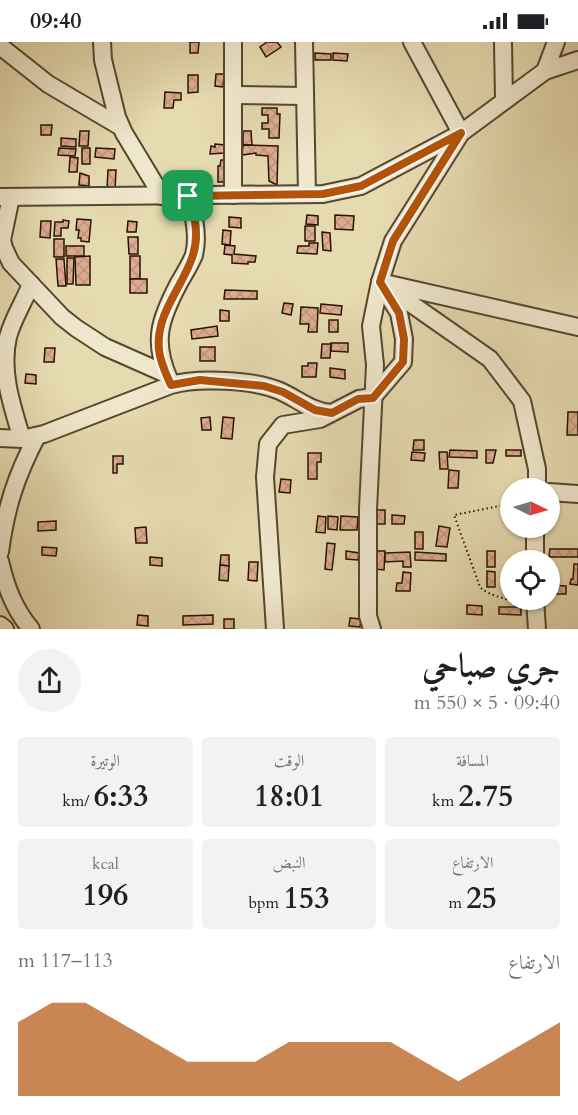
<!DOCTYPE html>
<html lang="ar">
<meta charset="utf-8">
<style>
:root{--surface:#fff;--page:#f2f2f2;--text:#202124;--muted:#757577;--accent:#b45309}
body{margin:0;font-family:Cardo,Amiri,serif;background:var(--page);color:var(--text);direction:rtl;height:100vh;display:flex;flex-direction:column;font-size:22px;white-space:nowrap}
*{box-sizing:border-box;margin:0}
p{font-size:20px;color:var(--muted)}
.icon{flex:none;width:33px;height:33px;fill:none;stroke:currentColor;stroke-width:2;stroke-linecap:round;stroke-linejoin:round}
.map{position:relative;height:587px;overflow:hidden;direction:ltr}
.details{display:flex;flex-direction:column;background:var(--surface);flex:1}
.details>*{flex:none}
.needle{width:39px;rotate:95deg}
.fabs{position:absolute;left:500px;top:436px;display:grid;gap:12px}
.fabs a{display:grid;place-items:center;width:60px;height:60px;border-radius:50%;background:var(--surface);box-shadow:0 2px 4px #0004;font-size:30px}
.pin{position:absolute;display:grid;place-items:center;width:51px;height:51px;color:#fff;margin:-26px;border-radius:12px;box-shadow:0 3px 9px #0006}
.round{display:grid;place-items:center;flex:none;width:63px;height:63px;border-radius:32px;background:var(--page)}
.headline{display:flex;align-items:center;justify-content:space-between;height:102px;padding:0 18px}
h1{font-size:33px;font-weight:700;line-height:45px}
.metrics{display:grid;grid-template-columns:repeat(3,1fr);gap:9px;height:102px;padding:6px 18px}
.metrics div{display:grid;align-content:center;border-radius:6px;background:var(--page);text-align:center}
.metrics b{font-size:30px;font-weight:700}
.metrics small{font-size:16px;font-weight:400}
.metrics p{font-size:16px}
.chart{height:168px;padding:12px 18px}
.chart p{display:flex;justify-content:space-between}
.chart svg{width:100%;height:108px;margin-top:6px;fill:var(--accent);opacity:.7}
.status{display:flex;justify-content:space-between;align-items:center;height:42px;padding:0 30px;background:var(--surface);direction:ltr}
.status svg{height:16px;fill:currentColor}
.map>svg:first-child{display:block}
</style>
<div class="status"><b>09:40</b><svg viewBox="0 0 49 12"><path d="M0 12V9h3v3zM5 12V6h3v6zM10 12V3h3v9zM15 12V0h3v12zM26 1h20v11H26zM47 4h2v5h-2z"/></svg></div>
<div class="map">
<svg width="578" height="587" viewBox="0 0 578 587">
<defs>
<pattern id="building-cross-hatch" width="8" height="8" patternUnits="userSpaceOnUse" patternTransform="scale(1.5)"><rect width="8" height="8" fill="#ddab91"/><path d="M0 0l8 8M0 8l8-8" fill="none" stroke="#be927b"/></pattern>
</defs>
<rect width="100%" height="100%" fill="#e6dab0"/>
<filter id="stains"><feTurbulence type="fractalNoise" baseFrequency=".00333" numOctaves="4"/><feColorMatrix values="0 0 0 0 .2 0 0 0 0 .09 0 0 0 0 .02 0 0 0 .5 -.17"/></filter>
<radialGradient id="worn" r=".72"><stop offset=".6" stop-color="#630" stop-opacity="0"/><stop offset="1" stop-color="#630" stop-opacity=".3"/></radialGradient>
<g fill="url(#building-cross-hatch)" stroke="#271402" stroke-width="1.5">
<polygon points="190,0 199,0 198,11 190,11"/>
<polygon points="267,0 277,0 281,5 266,15 260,5"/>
<polygon points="315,11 331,12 331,18 315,18"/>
<polygon points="333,11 348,12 347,19 333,18"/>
<polygon points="216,32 224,32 223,45 215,44"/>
<polygon points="188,33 198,33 198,50 188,51"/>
<polygon points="165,50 181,51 181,58 174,58 173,66 164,66"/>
<polygon points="262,66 277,66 277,72 280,72 279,96 269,96 269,87 262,87 262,81 268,81 268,73 262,73"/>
<polygon points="41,83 52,83 51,93 41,93"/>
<polygon points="80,89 89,89 88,104 79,104"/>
<polygon points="243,89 251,89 252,103 243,103"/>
<polygon points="61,96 76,97 76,105 61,104"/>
<polygon points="215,102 225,103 224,111 210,112 211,104 215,105"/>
<polygon points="243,103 278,104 277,143 269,139 268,114 256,113 256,111 242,113"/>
<polygon points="59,106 76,107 75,114 58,113"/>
<rect x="82" y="106" width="8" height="16"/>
<polygon points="96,106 115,107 114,117 95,115"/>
<polygon points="70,115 78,116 77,130 69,130"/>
<polygon points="221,118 224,118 224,140 218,140 218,124 220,124"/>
<polygon points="108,128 116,128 115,147 107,147"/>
<polygon points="80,131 89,134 89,144 79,143"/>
<polygon points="307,173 318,174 318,183 306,182"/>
<polygon points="335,173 354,174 353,188 335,187"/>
<polygon points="229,175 241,176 241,186 229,185"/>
<polygon points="77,177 91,178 89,200 81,199 81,196 78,196 79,188 76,188"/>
<polygon points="63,178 69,179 68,186 61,186 61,194 54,194 55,180 63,180"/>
<polygon points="41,179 51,179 50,196 40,195"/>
<polygon points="128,179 137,180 136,190 127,190"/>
<rect x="305" y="184" width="10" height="15"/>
<polygon points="223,188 231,189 230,203 222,202"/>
<polygon points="322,190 330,191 331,209 323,208"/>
<polygon points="128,195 138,195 138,212 129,212"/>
<rect x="54" y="197" width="10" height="18"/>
<polygon points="309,201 318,201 317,212 297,211 298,204 309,204"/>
<polygon points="225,203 235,204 234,212 256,214 255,220 248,220 248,222 232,221 232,213 224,212"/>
<rect x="66" y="204" width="18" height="10"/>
<polygon points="90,214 90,243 76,243 75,215"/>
<rect x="130" y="214" width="10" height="23"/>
<polygon points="67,216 74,216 73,242 67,242"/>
<polygon points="56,217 64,217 66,244 58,244"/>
<rect x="130" y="237" width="17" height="14"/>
<polygon points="225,248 257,249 257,257 224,257"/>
<polygon points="284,261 293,262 291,273 282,271"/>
<polygon points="321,262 342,264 341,273 320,271"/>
<polygon points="301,265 318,266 317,290 308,290 309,282 300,282"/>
<polygon points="220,268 229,269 229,279 220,279"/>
<rect x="329" y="278" width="9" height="12"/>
<polygon points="217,284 218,294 192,297 191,288"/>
<polygon points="331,301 348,301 348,310 331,309"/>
<polygon points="322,302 331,302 330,316 321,316"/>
<rect x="200" y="305" width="15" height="14"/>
<polygon points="45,306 55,306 54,320 44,320"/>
<polygon points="308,321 317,321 316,335 302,335 302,324 308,324"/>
<polygon points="330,326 345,328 345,337 330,335"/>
<polygon points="26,332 36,333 36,342 25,341"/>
<polygon points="568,370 578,370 578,393 567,393"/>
<polygon points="210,375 211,388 202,388 201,376"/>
<polygon points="223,375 234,376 232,397 221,396"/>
<polygon points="414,398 424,398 424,408 413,408"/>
<polygon points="450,408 477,409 477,416 449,415"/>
<polygon points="486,408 496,408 493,421 486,421"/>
<rect x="506" y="408" width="15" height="6"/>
<polygon points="412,410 425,411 424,419 411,418"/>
<polygon points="439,410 447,410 448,427 440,427"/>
<polygon points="308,411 321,411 321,420 317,420 317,437 308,437"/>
<polygon points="113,414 123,414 123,422 117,422 117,431 113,431"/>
<polygon points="449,428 459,429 458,446 448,446"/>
<polygon points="281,437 291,438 290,451 279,450"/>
<rect x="376" y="468" width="9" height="14"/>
<polygon points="392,473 405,474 404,482 392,482"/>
<polygon points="318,474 326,475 325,491 316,490"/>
<polygon points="328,474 338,475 337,488 328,487"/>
<polygon points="341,474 358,475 357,488 340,488"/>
<polygon points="56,479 56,488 38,489 38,480"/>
<polygon points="439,484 450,486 447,505 436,504"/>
<polygon points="146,485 147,501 136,501 135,486"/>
<rect x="415" y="490" width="8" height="17"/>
<polygon points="327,501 335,502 332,528 325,527"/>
<polygon points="42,505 57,506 56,514 42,513"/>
<polygon points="550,507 578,507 578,515 549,515"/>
<polygon points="346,509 359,511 358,518 346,517"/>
<polygon points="376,509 385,509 384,528 375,527"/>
<rect x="487" y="509" width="8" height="16"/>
<polygon points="410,510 411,525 403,525 403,519 385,520 385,511"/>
<polygon points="415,510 446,512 446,519 415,518"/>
<polygon points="221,513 229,513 229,524 220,523"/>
<polygon points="150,515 162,516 162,524 150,523"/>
<polygon points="249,520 258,520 257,539 248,538"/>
<polygon points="574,522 578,522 578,543 570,542 571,537 573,537"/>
<polygon points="220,523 229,524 228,539 219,538"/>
<polygon points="487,529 495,530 495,545 487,545"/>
<polygon points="403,530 411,531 410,549 396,549 397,541 402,541"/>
<polygon points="550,543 566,544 566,552 549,552"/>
<polygon points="467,563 482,564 482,573 467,572"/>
<polygon points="499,565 521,565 521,573 499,572"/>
<polygon points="138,573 148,574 148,584 137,583"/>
<polygon points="213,573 213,582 183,583 183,574"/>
<polygon points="350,576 361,577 360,585 349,584"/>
<rect x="224" y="577" width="10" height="10"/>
</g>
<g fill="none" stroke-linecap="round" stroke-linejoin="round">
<defs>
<g id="minor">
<polyline points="102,0 103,18 117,75 124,91 162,154"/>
<polyline points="233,0 233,153"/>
<polyline points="304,0 307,152"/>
<polyline points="503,0 504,58"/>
<polyline points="0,4 48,42 121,85"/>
<polyline points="545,29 556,0"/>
<polyline points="233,53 304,54"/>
<polyline points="0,155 323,152 361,144 461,91 545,29 578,18"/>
<polyline points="11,155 2,198 4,206 11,221 62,275 76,286 105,305 166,332"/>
<path d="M169,337c-17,-38 -9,-60 10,-96 5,-9 11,-18 15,-28 5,-20 0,-41 -6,-59"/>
<path d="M0,396l22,1 22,-5 127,-49c27,-8 84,-5 109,6 18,8 30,20 51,22"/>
<path d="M22,397c-10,-33 -22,-68 -14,-102 5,-19 16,-35 23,-53"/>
<polyline points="537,447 537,427 522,359 490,317 380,240 578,285"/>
<polyline points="549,450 578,452"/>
<path d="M0,510c6,-45 16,-76 37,-116"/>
<path d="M0,519c6,26 14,48 31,68"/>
<polyline points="535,519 535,486"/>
<polyline points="535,558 537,587"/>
<polyline points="0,583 5,587"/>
<polyline points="275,587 265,435 268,402 283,383 320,377 359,357 373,355 403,320 404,297 399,271 380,240 393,199 461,91 412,0"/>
<polyline points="372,587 368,574 368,467 375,323 371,284 380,240"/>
</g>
</defs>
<use href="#minor" stroke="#57462e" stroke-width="20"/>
<path stroke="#271402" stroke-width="2" stroke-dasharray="1.5 3" stroke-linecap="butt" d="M510,462l-56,11 26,72c11,11 29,10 42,19"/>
<use href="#minor" stroke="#efe7cc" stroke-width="16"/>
</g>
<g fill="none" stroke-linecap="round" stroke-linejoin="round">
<defs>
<path id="route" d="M461,91l-68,108 -13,41 19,31 5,26 -1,23 -30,36 -15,1 -26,14 -17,-3 -32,-18 -19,-6 -64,-6 -29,5c-5,-11 -11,-23 -12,-35 -4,-36 24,-63 34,-95 6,-19 2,-41 -5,-59l135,-2 38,-8z"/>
</defs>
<use href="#route" stroke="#fff" stroke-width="12"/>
<use href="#route" stroke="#b45309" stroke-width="8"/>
</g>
<rect width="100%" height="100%" filter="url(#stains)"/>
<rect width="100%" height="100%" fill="url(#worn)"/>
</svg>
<div class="fabs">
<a><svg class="needle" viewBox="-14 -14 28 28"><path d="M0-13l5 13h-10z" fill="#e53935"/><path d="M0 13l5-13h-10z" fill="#757577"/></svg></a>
<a><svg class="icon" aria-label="locate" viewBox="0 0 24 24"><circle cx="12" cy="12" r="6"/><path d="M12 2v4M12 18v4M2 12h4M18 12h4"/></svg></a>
</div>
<div class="pin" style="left:188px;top:154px;background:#1e9e55"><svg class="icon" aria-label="arrive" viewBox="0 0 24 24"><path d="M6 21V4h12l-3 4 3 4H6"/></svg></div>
</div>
<section class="details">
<div class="headline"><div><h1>جري صباحي</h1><p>09:40 · 5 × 550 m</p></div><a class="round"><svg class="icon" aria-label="share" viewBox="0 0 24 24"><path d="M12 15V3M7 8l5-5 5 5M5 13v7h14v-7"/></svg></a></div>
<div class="metrics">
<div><p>المسافة</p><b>2.75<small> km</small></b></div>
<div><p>الوقت</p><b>18:01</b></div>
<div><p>الوتيرة</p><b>6:33<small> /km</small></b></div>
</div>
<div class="metrics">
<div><p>الارتفاع</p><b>25<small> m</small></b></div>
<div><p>النبض</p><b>153<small> bpm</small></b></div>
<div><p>kcal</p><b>196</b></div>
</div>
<div class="chart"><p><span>الارتفاع</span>113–117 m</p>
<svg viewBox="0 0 160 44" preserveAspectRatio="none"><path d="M0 44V14L10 6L20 6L30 14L40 22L50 30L60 30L70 30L80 22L90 22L100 22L110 22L120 30L130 38L140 30L150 22L160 14V44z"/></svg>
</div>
</section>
